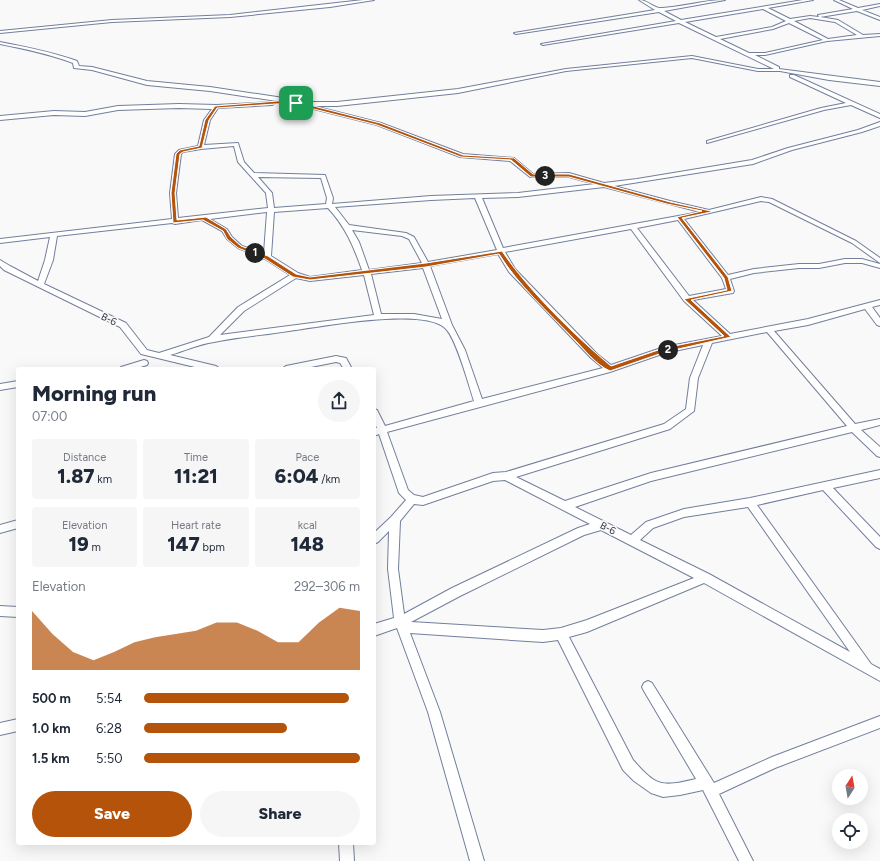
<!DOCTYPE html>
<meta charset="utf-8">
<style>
:root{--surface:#fff;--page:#f6f6f7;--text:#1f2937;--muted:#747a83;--accent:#b45309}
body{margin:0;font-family:Figtree,sans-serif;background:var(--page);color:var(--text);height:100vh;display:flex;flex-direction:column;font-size:15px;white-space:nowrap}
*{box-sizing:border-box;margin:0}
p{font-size:13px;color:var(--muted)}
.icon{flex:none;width:22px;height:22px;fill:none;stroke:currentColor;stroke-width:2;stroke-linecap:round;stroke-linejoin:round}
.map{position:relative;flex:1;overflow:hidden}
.drawer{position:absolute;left:16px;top:367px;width:360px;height:478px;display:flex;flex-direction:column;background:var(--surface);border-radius:4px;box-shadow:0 4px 16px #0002}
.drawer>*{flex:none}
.needle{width:26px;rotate:11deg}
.controls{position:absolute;left:832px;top:769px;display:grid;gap:8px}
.controls a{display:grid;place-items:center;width:36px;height:36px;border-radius:50%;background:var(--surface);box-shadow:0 4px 16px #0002;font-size:20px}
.pin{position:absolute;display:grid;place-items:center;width:34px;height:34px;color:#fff;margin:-17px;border-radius:8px;box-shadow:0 2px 6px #0006}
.km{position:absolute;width:20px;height:20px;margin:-10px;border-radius:50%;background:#222;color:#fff;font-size:11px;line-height:20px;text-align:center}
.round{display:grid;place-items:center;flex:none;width:42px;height:42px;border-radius:21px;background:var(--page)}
.overview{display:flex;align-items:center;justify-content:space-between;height:68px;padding:0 16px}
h1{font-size:22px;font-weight:800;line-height:30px}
.figures{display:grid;grid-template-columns:repeat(3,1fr);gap:6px;height:68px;padding:4px 16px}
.figures div{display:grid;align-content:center;border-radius:4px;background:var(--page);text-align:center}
.figures b{font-size:20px;font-weight:800}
.figures small{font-size:11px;font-weight:400}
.figures p{font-size:11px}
.chart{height:112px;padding:8px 16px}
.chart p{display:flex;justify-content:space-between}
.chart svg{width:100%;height:72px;margin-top:4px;fill:var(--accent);opacity:.7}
.cta{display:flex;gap:8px;margin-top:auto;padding:8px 16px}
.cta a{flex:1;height:46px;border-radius:24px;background:var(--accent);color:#fff;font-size:16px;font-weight:800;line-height:46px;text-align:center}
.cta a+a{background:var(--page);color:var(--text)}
ul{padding:0 16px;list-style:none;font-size:13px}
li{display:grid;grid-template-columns:64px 48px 1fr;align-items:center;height:30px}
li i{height:10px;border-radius:5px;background:var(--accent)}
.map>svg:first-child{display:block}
</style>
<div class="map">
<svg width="880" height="861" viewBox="0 0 880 861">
<rect width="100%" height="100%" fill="#f9f9f9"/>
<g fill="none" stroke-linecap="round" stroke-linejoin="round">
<defs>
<g id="minor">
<polygon points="363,0 374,0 330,7 230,17 112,22 0,33 0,31 112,20 230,15"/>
<path d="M639,0c9,0 15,9 23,8 21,-1 42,-8 63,-8l-61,11 17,9 122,-20h10l-45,8 22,11 20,-3 9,1 -1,-2 35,-6 -19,-9h5l19,8 22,-4v2l-18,4 18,7v3l-23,-9 -37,6 18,3 25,15 17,-1v2l-53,5 -62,14h-10l24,12v2l101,13v4l-51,-6 -49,-9h-22l-66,-13 -126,13 -108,22 -121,13h-23l67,17 82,31 51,4 19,16 36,-1 35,10 33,-4 115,-19 36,-12 70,-18 22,-8v4l-18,6 -70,18 -39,14 -139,22 56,15 39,9 52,-13 11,2 84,42 24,17v5l-28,-20 -83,-41 -8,-1 -77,18 44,56 26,-6 45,-5h20l26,-5h17l18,5v4l-18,-5h-17l-26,5h-20l-45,5 -24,6 4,12 -1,2 -40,7 37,34 78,-15 72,-19v5l-8,2 8,11v8l-3,-1 -12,-16 -57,16 -34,6 81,93 25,-5v6l-19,5 19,17v10l-3,-1 -25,-24 -201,49 -76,26 56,28 15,-13 38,-13 66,-11 130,-28v8l-47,10 47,49v12l-4,-2 -53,-57 -66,15 114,159 9,5v12l-176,-98 -117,49 -18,5 64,123c24,27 28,27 63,19l-52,-88 -2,-4 2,-4 4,-2 4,2 62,100 58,-26 108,-41v12l-105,40 -56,26 34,67h-14l-36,-71 -23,5 -17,2 -12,-4 -17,-12 -11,-11 -65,-130 -15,2 -133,-9 30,79 44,149h-14l-42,-149 -31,-84 -23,8v-12l20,-6 -6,-49 1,-38 -11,11 -4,2v-11l17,-16 15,-17 -7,-7 -20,-59 -5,2v-8h3l-3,-7v-12l3,1 8,16 89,-25c-5,-15 -18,-64 -29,-73 -23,-21 -125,-1 -156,3 -25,4 -51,6 -75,11 -15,2 -30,9 -44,13l46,11 4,3h-17l-62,-15 -21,-27 -116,-57 -4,-4v-6l10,6 28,15 7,-21 5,-23 -50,6v-4l172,-20 -2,-26 5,-39 4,-4 19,-4 6,-26 8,-11 -33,-1 -61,2 -33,6 -31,-1 -54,5v-4l54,-5 31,1 33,-6 61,-2 37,1 58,-3v2l-2,1 -54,3 -8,12 -6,25 34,-2 6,19 10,11 71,2 8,23 -1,6 99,-8 87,-3 77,-9 -26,-7h-39l-20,-16 -50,-4 -83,-32 -87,-22 -80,-12 -63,-6 -55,-15 -18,-2 -1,-5c-24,-9 -48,-14 -73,-19v-2c26,5 52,10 77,19l2,5 13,1 55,14 63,6 80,12 18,5 3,-2h26l121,-13 108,-20 126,-13 66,13h16l-95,-46 -136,22 -2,-1 135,-23 -17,-9 -143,22 -2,-1 141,-23zM763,9l23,12 -14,6 -56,10 -31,-15zM810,18l25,4 22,13 -29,4 -34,-18zM789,23l34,17 -58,13h-16l-29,-14 53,-10zM234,146l4,16 28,31 2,15 -90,10 -2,-25 5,-39 2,-2 18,-3zM258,177l63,1 6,20 -1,6 -52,4 -2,-15zM604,187l96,25 -197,36 -21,-50 36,-1zM475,198l22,52 -69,12 -14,-25 -8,-4 -57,-8 -14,-18 96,-7zM328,208c17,18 26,39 34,62l-52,7 -12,-4 -27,-17 3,-44zM267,212l-3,41 -22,-7 -10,-9 -5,-8 -17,-10zM202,220l20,11 5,8 11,9 27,11 25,16 -52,32 -29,30 -50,16 -12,-3 -21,-27 -82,-39 9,-24 4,-24 115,-13 3,1zM678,220l44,58 4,11 -37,7 -52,-68zM631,229l53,72 38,35 -58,11 -53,18 -14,-11 -82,-85 -10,-17zM352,230l50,6 7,3 13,24 -53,7 -10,-28zM498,254l11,18 82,86 12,10 -121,31 -17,-49 -13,-25 -22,-59zM423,268l19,51 -28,-5h-33l-10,-40zM364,275l10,40 -154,20 24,-24 52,-33 14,3zM767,332l80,94 -196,47 -86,28 -49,-24 154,-48 24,-18 4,-33 14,-35zM703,345l-13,33 -4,31 -22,15 -158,48 -13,1 -70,24 -9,-2 -6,-5 -21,-58 223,-60 55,-19zM505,480l85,44 -12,4 -126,60 -48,26 -6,-45 2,-48 14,-17 9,1 70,-24zM748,507l102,145 -141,-78 -69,-34 13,-12 31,-11zM601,530l93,48 -107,42 -26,8 -18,2 -132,-8 49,-26 124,-61z"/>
<polygon points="790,75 794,75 880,114 880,118 851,105 824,110 707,143 707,141 821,108 846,103 790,77"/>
<polygon points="336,356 346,358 352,369 344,369 340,363 336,362 301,369 282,369 286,366"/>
<polygon points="144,360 147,361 148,363 147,365 134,369 120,369 121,367"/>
<polygon points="18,381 18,387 0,390 0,384"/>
<polygon points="18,520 18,528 0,533 0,525"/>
<polygon points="0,606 18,607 18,617 0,616"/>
<polygon points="18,719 18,731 0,735 0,723"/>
<polygon points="339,843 353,843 354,861 340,861"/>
</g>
</defs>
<use href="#minor" stroke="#727f9c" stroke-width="2"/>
<use href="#minor" fill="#fff" fill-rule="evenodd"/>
</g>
<path fill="#b45309" stroke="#fff" fill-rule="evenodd" d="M290,100l90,23 83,32 51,3 19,16h36l101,28 41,9v1l-29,6 46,59 4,14 -41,9 40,37 -66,15 -55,19c-14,-6 -26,-22 -36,-32 -26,-27 -55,-53 -75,-85l-73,13 -116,13 -17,-3 -28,-18 -27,-11 -11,-9 -4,-8 -20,-11 -30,3 -2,-30 5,-39 4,-4 19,-4 6,-26 10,-14zM290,103l87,22 84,32 50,3 20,17h38l98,27 35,7 -25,6 47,61 3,12 -43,9 40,37 -60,12 -53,18c-36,-30 -83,-76 -109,-115l-76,12 -116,14 -14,-3 -28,-18 -27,-10 -10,-9 -5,-8 -20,-12 -29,3 -2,-27 5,-39 3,-2 19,-4 7,-28 8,-12z"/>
<g text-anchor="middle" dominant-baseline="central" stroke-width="3.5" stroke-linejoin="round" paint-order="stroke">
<g font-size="10" fill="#2c323e" stroke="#f9f9f9">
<text transform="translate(109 319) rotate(26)">B-6</text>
<text transform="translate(608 528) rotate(27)">B-6</text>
</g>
</g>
</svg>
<div class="controls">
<a><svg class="needle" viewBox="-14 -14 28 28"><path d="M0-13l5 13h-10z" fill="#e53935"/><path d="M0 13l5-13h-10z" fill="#747a83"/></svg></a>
<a><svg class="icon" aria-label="locate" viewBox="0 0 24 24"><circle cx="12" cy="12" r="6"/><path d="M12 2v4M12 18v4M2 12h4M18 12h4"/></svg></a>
</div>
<div class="pin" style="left:296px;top:103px;background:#1e9e55"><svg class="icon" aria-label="arrive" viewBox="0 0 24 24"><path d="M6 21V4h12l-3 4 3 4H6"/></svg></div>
<b class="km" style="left:255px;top:253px">1</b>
<b class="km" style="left:668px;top:350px">2</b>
<b class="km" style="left:545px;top:176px">3</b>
<section class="drawer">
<div class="overview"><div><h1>Morning run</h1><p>07:00</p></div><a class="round"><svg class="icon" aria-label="share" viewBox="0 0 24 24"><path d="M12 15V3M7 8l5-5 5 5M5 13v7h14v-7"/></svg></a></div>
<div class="figures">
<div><p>Distance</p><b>1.87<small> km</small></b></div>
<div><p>Time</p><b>11:21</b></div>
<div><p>Pace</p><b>6:04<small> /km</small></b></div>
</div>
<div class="figures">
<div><p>Elevation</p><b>19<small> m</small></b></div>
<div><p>Heart rate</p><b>147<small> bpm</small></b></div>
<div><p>kcal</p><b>148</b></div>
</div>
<div class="chart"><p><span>Elevation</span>292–306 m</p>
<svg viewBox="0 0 160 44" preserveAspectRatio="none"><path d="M0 44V8L10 22L20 33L30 38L40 33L50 27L60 24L70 22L80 20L90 15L100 15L110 20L120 27L130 27L140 15L150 6L160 8V44z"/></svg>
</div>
<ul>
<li><b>500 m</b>5:54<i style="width:95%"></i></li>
<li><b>1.0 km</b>6:28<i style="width:66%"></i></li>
<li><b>1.5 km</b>5:50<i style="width:100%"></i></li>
</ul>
<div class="cta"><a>Save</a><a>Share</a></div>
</section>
</div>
